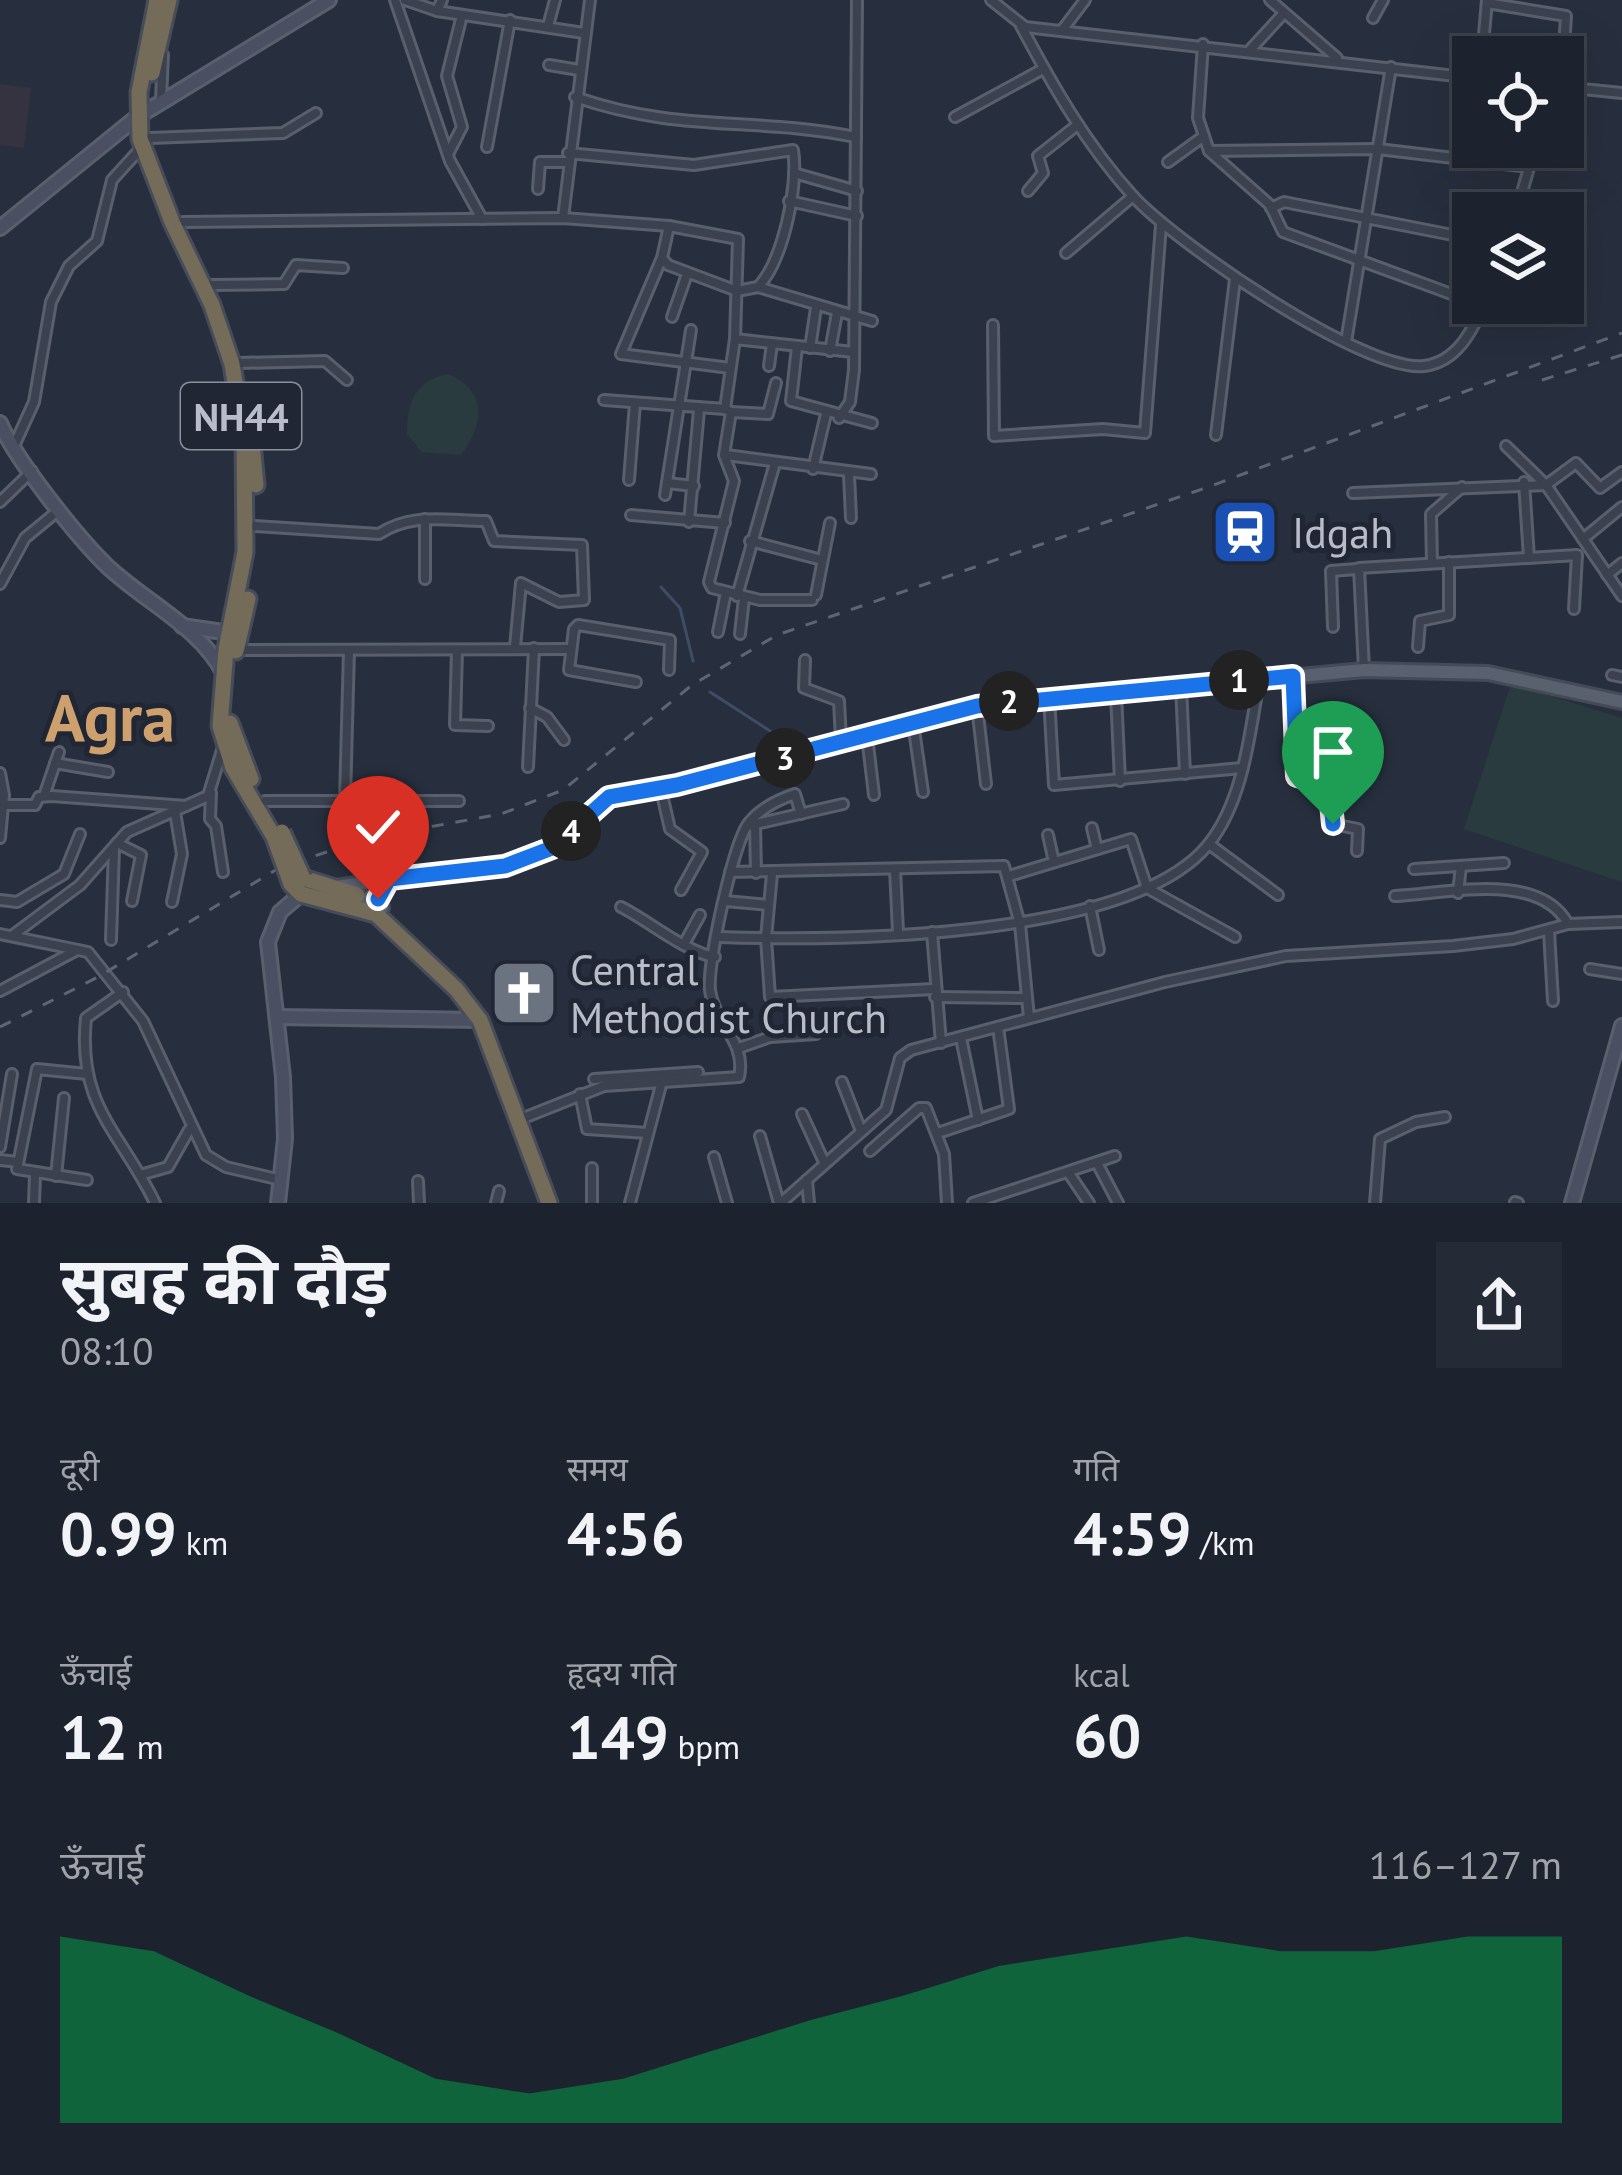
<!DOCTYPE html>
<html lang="hi">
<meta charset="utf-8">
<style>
:root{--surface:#1d232e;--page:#252b36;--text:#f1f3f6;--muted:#a0a4aa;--line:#3b404a;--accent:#0b8043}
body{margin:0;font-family:"PT Sans","Noto Sans Devanagari",sans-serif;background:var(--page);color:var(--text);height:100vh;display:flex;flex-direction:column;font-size:45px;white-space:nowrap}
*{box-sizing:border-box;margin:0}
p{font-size:39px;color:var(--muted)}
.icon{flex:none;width:66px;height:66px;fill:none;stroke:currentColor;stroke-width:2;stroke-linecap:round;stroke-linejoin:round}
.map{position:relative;height:1203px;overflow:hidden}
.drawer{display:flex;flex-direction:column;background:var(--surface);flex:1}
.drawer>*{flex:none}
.controls{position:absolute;left:1452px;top:36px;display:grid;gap:24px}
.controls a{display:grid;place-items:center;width:132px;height:132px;border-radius:0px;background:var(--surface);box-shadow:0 12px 48px #0002,0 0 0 3px var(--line);font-size:60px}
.pin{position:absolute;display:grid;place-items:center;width:102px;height:102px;color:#fff;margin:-123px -51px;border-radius:50% 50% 50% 0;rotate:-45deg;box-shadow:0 0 12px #0007}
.pin .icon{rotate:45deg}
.km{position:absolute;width:60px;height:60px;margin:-30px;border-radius:50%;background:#222;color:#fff;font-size:33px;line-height:60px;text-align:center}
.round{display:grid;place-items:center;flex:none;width:126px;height:126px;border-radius:0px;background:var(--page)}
.overview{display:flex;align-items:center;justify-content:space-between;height:204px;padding:0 60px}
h1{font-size:66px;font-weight:700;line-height:90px}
.metrics{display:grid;grid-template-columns:repeat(3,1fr);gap:18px;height:204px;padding:12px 60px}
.metrics div{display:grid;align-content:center}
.metrics b{font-size:60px;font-weight:700}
.metrics small{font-size:33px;font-weight:400}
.metrics p{font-size:33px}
.chart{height:336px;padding:24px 60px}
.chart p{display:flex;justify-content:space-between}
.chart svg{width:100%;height:216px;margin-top:12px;fill:var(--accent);opacity:.7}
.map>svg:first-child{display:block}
</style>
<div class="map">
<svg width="1622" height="1203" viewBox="0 0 1622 1203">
<rect width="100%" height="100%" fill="#272f3e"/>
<polygon fill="#363340" points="0,84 31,88 24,148 0,145"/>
<g fill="#293b3f">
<path d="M449,374c39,18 35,50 12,81l-39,-3 -15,-18c0,-32 9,-55 42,-60z"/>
<polygon points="1511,684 1622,718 1622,882 1464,829"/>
</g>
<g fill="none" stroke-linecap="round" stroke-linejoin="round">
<g stroke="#3f4c66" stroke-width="3">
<polyline points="661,587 680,608 693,661"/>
<polyline points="710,692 787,742 792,753"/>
<polyline points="794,763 798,778"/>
</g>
<defs>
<g id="street">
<polyline points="395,0 450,161 482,219"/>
<polyline points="405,0 437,11 584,33"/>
<polyline points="991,0 1025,27 1473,78"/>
<polyline points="1270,0 1337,58"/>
<polyline points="1487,3 1566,16 1563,63"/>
<polyline points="437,11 442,0"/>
<polyline points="1373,18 1383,0"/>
<polyline points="548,26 555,0"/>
<path d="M1021,26c32,60 65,118 111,169 41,46 232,178 292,171 33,-4 48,-35 61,-63"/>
<polyline points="1063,29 1085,0"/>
<polyline points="1203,44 1198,118 1209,151 1378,149 1529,167"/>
<polyline points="1250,50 1284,13"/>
<polyline points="1482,57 1487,0"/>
<polyline points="549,65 579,70"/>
<polyline points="1563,87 1622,93"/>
<path d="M575,97c108,37 176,19 281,40"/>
<polyline points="161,100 163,55"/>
<polyline points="955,117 1043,69"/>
<polyline points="150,138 283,133 316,113"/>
<polyline points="487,147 510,20"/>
<polyline points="1209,151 1270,205 1283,232 1473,302"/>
<path d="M568,153l126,12 99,-15c6,35 -10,111 -35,137l114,34"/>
<polyline points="448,154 462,127 447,76 462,15"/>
<polyline points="1457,158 1464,77"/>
<polyline points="1168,162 1204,136"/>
<polyline points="794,173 857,191"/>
<polyline points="538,189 540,162 567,162"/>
<polyline points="1028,191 1043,173 1038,156 1076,126"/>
<polyline points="789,201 857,216"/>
<polyline points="1271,208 1284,202 1473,239"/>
<polyline points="1516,213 1535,147"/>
<polyline points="563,218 590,0"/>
<polyline points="183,222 563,218 669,226 662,258 668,265 737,291 758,287"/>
<polyline points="669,226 738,239 735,339 725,409 731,412 724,455 734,481 709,582 712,588 760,600 812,600"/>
<polyline points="1066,253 1133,196"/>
<polyline points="661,260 621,354 730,368"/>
<polyline points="212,285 284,284 296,265 343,268"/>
<polyline points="672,317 687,274"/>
<polyline points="993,325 994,436 1103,429 1145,433 1161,225"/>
<polyline points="735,339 853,352"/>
<polyline points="1346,342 1391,67"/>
<polyline points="797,347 791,401 872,423"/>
<polyline points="810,348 816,308"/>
<polyline points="830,351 837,313"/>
<polyline points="239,363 325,361 347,380"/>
<polyline points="769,366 772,344"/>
<polyline points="604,400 725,409"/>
<polyline points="731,412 768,414 776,383"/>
<polyline points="839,418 850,402 854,370 857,0"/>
<polyline points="1216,435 1235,279"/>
<polyline points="14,446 34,402 51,302 69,266 97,241 112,180 142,147"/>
<polyline points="1506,446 1546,485 1622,596"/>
<polyline points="726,455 871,474"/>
<polyline points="813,469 826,414"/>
<polyline points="849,475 851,518"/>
<polyline points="629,480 635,403"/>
<polyline points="1524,482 1529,558"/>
<polyline points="667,483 694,486"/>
<polyline points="1353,493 1546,485 1576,463 1600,488 1622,472"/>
<polyline points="665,495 691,330"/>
<polyline points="0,502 32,471"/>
<polyline points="631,515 725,523"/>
<polyline points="689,522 699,410"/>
<path d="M255,526l124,8c33,-22 68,-13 107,-13l8,20 88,4 2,55 -25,2 -38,-19 -6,64"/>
<polyline points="1583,539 1622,507"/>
<polyline points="750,541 822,560"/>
<polyline points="1432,563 1431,514 1462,487"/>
<polyline points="1607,575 1622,563"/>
<polyline points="425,579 425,519"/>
<polyline points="0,584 25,538 59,510"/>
<polyline points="816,595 830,523"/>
<polyline points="737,596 775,463"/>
<polyline points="1333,627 1331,571 1357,569"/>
<polyline points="718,632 726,592"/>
<polyline points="740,634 744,598"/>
<polyline points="1418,647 1420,621 1449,615 1449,562"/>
<polyline points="236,650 570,649"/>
<polyline points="457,650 455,725 488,726"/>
<polyline points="805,660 804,688 839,701 841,741"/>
<polyline points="1364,670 1359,568 1577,555 1574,609"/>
<polyline points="1612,675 1622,677"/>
<polyline points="1293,677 1297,776 1328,782 1333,824 1358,829 1357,851"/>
<polyline points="636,682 569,670 574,629 578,625 670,640 669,670"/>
<polyline points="1181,686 1185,774"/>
<polyline points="1116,693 1120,781"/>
<polyline points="1049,697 1054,785 1242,768"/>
<polyline points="977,706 986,784"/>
<polyline points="530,708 547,717 564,740"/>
<polyline points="913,723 923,792"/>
<polyline points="867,736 874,795"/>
<polyline points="55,763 108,772"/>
<polyline points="528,767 534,648"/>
<polyline points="0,773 4,795 0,838"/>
<polyline points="661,790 670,829 702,852 681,890"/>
<polyline points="211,793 210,819 216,826 223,872"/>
<polyline points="44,796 59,752"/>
<polyline points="345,800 349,650"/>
<polyline points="265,801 459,801"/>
<polyline points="0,805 35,805 39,797 52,796 186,806"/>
<polyline points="755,825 756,873"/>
<polyline points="747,826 843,804"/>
<polyline points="1092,828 1097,849"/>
<polyline points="1048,835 1054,862"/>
<polyline points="117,843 141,855 132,901"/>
<polyline points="1209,844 1278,895"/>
<polyline points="895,869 898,932"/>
<polyline points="1414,869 1504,863"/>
<polyline points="730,872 1004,866 1020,924 1029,1018"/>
<polyline points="772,874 766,938 770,997 934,989"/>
<polyline points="1009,876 1131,839 1147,888 1235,937"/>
<polyline points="1458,893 1461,866"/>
<path d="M1395,896c50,-2 144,-26 173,28"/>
<polyline points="0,900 17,902 64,874 80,834"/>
<polyline points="725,901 769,905"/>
<polyline points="172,902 182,854 175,812"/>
<polyline points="1090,906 1099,950"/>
<path d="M621,907c28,14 66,46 94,50"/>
<polyline points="1549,931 1553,1001"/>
<polyline points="932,932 941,1043"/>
<polyline points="0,934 88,952 143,1021 206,1155 226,1167 281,1180"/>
<polyline points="13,935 80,885 127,832 208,796 223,747"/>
<path d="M719,937c117,4 409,3 488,-91 36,-43 43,-112 52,-166"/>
<polyline points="111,940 114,848"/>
<polyline points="684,944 700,915"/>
<polyline points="1590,969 1622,974"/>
<polyline points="0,991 77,950"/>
<path d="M123,992l-37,26c-9,89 35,114 69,185"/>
<polyline points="935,997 1027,998"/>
<polyline points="961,1038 978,1120"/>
<polyline points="739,1048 770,1037 816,1034"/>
<polyline points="87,1074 37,1069 17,1169 87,1180"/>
<polyline points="594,1079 698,1072"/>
<polyline points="842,1082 861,1131"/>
<polyline points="580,1094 587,1129 648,1133"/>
<polyline points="802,1114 824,1162"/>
<path d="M526,1117l78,-31 135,-9c8,-36 -25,-54 -29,-87 -3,-26 23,-145 38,-166 12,-16 29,-24 47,-30l6,20"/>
<polyline points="938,1133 1009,1109 998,1027"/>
<polyline points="760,1136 779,1203"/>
<polyline points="0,1147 12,1074"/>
<polyline points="870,1151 919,1108 926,1108 944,1154 947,1203"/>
<polyline points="714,1157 727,1203"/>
<polyline points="0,1160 18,1162"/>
<polyline points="1097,1163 1118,1203"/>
<polyline points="592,1168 592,1203"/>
<polyline points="1068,1172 1089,1203"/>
<polyline points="140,1175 168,1167 189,1130"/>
<polyline points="56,1176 64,1098"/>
<polyline points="807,1180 809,1203"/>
<polyline points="418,1181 419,1203"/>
<polyline points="1515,1202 1518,1203"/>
<polyline points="34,1203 35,1175"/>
<polyline points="496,1203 499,1191"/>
<polyline points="630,1203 661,1085"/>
<polyline points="781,1203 886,1110 900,1058 911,1050 1165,982 1286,956 1453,946 1513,939 1568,924 1622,922"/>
<polyline points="973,1203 1115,1156"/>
<polyline points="1375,1203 1380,1139 1416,1122 1445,1117"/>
</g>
<g id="secondary">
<polyline points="0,228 137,117 329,0"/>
<path d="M0,423c15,36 78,115 107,143 38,36 93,61 117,108"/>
<polyline points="182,626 230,633"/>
<polyline points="277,1017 480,1020"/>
<polyline points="278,1203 285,1139 283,1077 268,942 280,912 301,894"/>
<polyline points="1572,1203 1622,1026"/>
</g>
<g id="primary">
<polyline points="337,887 388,879"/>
<polyline points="360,906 389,879 528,859 552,847 609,797 677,786 977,706 1364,670 1488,673 1622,702"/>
<polyline points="382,908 378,895 384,885"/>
</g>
<g id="highway">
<polyline points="157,0 139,92 140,139 172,222 212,305 232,364 244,439 245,552 226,649 220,726 233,768 274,837"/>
<polyline points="152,73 169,0"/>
<polyline points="248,402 256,485"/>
<polyline points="236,651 248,599"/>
<polyline points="230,723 251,779"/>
<polyline points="303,878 357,895"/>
<polyline points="291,884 301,894 376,914 456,989 480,1020 549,1203"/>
</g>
</defs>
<use href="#street" stroke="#595f6c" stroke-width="14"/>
<use href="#secondary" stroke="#595f6c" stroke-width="18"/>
<use href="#primary" stroke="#454a58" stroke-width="18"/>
<use href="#highway" stroke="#464c59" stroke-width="21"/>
<use href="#street" stroke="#3b414e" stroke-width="8"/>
<use href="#secondary" stroke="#4a5061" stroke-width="12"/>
<use href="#primary" stroke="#59606e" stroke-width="12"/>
<use href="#highway" stroke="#746c59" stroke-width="15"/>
<g stroke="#5e6575" stroke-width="3" stroke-dasharray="12 12" stroke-linecap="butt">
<polyline points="1542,380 1622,355"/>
<polyline points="0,1027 98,977 279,868 368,838 501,814 563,790 692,685 777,635 1211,486 1622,333"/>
</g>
<defs>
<g id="highway-bridge">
<polyline points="282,832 303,878"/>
<polyline points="274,837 291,884"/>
</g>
</defs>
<use href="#highway-bridge" stroke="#464c59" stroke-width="21" stroke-linecap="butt"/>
<use href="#highway-bridge" stroke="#746c59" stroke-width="15"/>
</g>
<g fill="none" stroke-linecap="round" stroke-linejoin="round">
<defs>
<polyline id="route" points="378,899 389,879 505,866 552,848 609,797 677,785 977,706 1293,676 1297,776 1329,783 1333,824"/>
</defs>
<use href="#route" stroke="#fff" stroke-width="24"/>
<use href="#route" stroke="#1a73e8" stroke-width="15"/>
</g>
<defs>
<symbol id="station-square" viewBox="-11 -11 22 22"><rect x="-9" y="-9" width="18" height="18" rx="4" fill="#1a4fb4" stroke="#202634"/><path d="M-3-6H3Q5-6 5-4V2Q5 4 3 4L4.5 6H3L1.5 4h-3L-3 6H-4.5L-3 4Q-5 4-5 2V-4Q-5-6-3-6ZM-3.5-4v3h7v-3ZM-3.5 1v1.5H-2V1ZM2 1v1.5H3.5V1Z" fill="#fff"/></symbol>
<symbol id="church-square" viewBox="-11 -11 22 22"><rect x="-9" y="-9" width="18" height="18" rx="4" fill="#6b7280" stroke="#202634"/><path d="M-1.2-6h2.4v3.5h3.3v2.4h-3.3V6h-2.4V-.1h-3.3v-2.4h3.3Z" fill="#fff"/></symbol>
</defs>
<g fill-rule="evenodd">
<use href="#station-square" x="1207" y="494" width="76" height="76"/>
<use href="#church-square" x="486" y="955" width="76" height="76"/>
</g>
<g text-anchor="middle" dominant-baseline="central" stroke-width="10" stroke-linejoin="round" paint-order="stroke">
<rect fill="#202634" stroke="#8a909c" stroke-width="3" x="181" y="383" width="120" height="66" rx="9"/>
<g font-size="39" font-weight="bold" fill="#b8bdc9">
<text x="241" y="416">NH44</text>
</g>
<g font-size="42" fill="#b8bdc9" stroke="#202634" text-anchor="start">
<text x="1292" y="532">Idgah</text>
<text x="570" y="969">Central<tspan x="570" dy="48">Methodist Church</tspan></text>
</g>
<g font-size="66" font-weight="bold" fill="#cda06e" stroke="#202634">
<text x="110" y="716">Agra</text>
</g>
</g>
</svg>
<div class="controls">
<a><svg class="icon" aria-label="locate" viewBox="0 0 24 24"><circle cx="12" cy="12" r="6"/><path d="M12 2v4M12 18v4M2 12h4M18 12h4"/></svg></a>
<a><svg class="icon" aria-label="layers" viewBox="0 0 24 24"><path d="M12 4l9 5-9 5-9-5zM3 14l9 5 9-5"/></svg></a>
</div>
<div class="pin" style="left:1333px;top:824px;background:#1e9e55"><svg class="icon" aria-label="arrive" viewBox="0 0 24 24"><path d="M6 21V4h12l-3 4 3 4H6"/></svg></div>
<div class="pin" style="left:378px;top:899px;background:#d93025"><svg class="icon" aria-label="check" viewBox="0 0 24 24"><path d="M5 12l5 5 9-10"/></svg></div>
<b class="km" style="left:1239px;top:680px">1</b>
<b class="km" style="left:1009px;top:701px">2</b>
<b class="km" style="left:785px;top:758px">3</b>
<b class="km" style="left:571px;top:831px">4</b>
</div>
<section class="drawer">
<div class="overview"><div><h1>सुबह की दौड़</h1><p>08:10</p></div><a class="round"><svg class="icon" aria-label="share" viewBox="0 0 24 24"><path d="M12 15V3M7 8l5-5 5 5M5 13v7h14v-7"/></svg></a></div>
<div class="metrics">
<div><p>दूरी</p><b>0.99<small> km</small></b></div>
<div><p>समय</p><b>4:56</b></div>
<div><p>गति</p><b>4:59<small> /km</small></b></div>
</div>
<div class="metrics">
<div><p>ऊँचाई</p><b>12<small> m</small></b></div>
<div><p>हृदय गति</p><b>149<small> bpm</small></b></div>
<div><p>kcal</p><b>60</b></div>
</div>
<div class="chart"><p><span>ऊँचाई</span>116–127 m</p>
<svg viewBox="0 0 160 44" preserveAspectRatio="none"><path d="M0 44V6L10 9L20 18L30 26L40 35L50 38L60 35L70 29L80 23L90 18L100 12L110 9L120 6L130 9L140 9L150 6L160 6V44z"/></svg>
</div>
</section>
